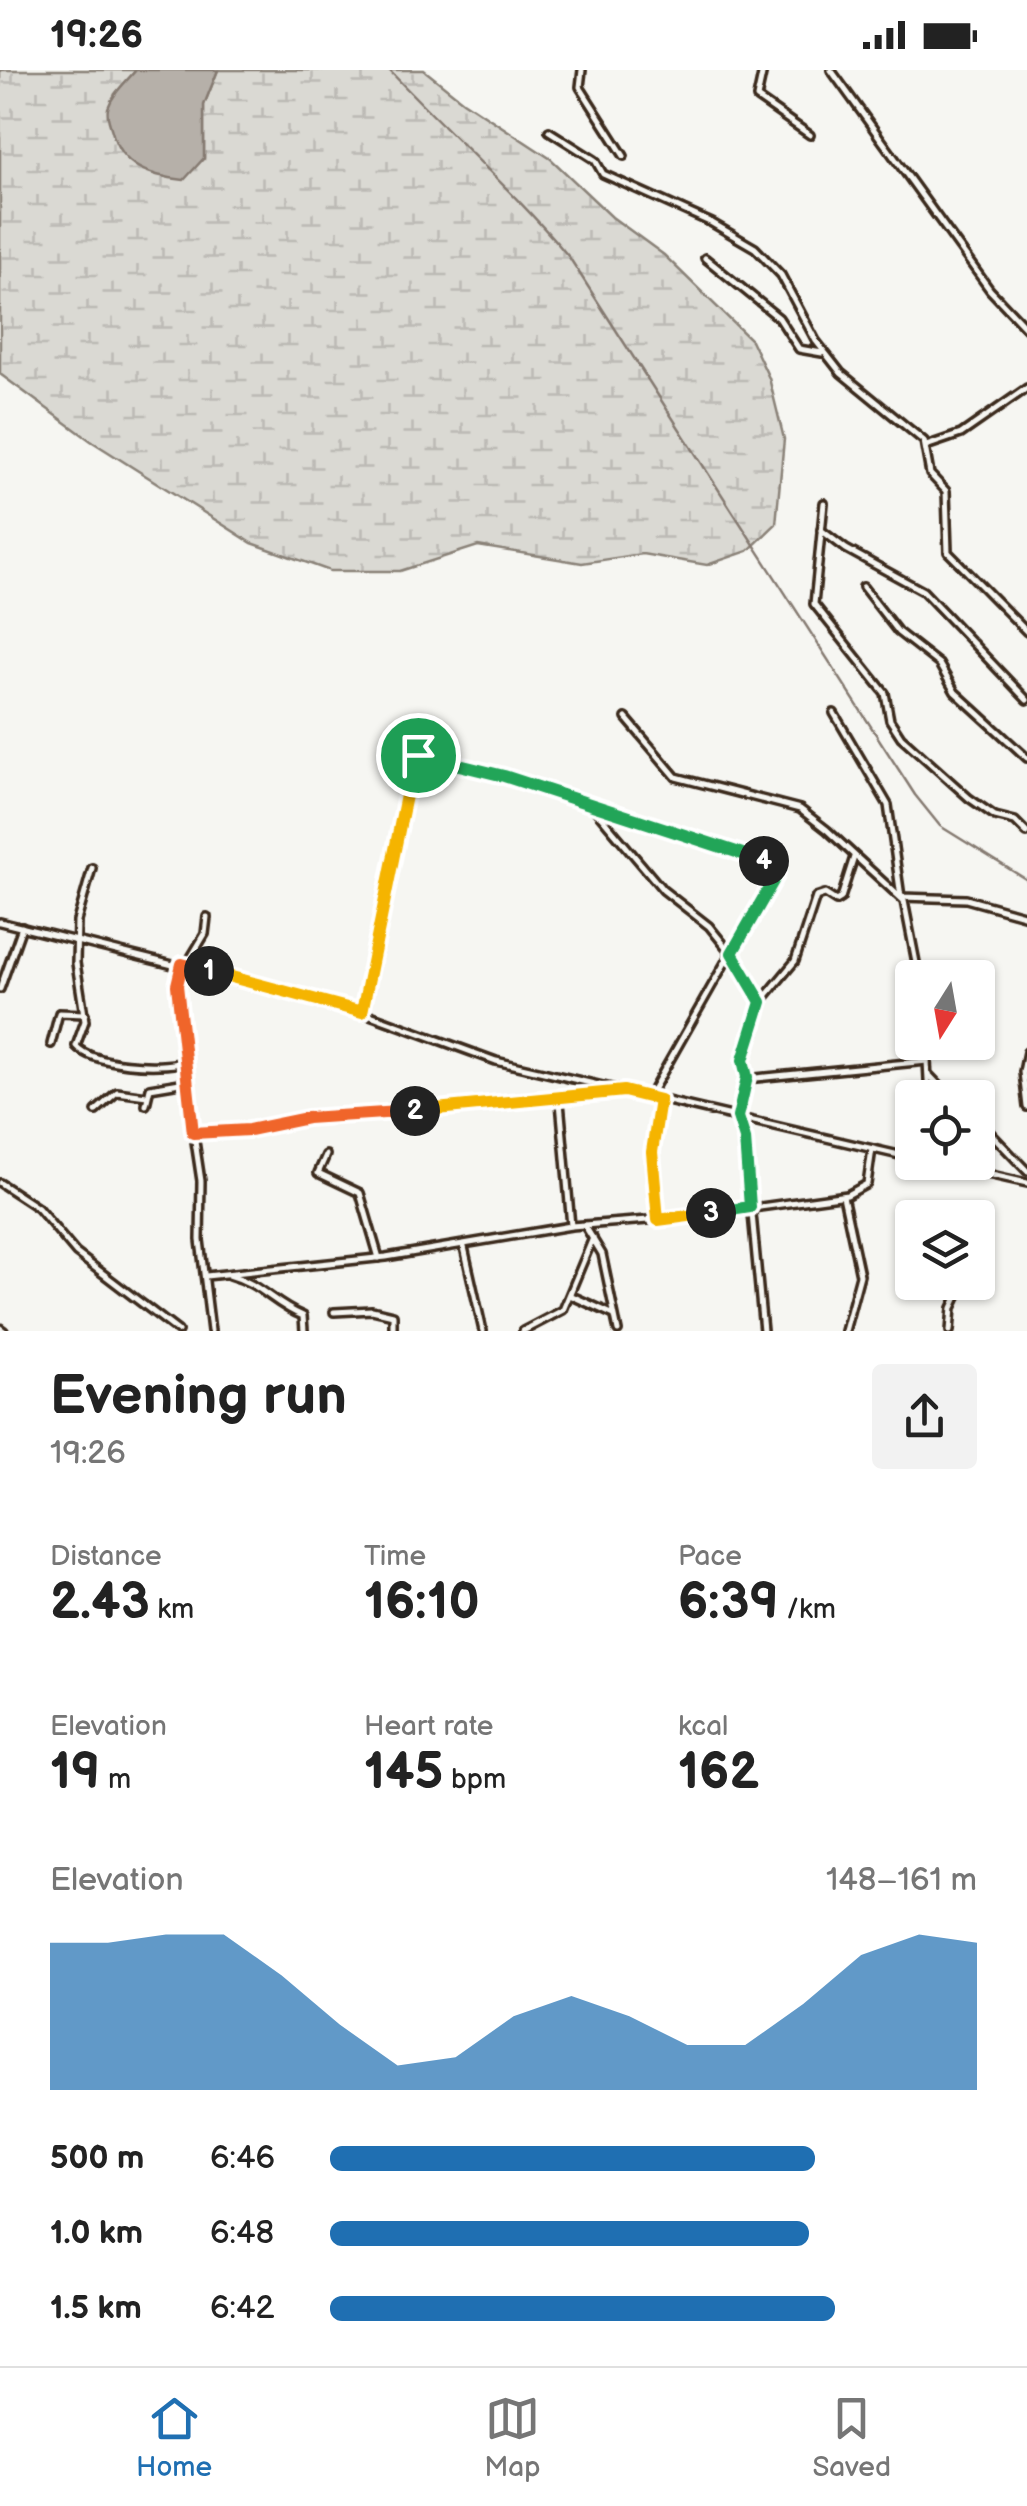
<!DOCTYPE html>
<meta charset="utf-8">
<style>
:root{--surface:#fff;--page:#f2f2f2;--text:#222;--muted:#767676;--line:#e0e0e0;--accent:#1f6fb2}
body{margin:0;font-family:"Balsamiq Sans",sans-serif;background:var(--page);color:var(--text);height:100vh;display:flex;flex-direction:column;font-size:38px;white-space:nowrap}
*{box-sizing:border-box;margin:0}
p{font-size:32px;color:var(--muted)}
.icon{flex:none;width:55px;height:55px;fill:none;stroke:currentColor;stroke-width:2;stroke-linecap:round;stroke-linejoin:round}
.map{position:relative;height:1261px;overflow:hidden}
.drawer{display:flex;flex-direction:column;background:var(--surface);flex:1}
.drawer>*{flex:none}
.needle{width:65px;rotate:191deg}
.controls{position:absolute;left:895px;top:890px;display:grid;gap:20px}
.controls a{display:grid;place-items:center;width:100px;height:100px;border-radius:10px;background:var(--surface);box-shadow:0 2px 8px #0004;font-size:50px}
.pin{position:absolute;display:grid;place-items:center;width:85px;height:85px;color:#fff;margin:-42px;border:5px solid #fff;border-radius:50%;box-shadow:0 2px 10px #0007}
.km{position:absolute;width:50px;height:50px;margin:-25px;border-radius:50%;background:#222;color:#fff;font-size:28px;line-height:50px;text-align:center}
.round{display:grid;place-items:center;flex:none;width:105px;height:105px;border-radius:10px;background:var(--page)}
.summary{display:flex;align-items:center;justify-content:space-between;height:170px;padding:0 50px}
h1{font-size:55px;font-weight:700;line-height:75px}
.figures{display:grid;grid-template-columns:repeat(3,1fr);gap:15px;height:170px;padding:10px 50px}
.figures div{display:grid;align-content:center}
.figures b{font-size:50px;font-weight:700}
.figures small{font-size:28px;font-weight:400}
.figures p{font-size:28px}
.chart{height:280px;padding:20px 50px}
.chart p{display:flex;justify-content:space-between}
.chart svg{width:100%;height:180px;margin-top:10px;fill:var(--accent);opacity:.7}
ul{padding:0 50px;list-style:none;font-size:32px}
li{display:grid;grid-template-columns:160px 120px 1fr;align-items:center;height:75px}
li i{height:25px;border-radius:12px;background:var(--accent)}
.status{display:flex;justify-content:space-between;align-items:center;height:70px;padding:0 50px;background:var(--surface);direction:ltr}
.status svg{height:28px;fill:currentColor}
.dock{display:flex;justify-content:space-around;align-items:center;height:140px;border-top:2px solid var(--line);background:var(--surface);font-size:28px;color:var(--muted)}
.dock a{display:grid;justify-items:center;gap:5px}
.dock .on{color:var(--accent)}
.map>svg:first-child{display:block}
</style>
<div class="status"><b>19:26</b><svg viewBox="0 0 49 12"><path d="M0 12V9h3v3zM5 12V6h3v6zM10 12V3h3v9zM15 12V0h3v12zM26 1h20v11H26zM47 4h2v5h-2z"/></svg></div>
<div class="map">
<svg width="1027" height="1261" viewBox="0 0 1027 1261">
<defs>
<pattern id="wetland-marsh" width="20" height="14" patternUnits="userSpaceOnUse" patternTransform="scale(2.5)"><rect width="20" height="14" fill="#dad9d3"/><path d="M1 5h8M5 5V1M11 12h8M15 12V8" fill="none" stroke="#bcbab5"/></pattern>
</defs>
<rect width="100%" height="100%" fill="#f6f6f2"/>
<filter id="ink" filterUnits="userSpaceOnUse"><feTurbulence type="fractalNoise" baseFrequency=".01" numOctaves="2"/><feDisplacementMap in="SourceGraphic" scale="20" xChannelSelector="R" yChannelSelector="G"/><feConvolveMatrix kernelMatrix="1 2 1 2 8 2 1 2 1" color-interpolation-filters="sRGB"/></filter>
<g filter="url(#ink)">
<polygon fill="url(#wetland-marsh)" stroke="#8a8278" stroke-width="2.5" points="0,0 136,0 115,24 204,88 204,35 218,0 424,0 463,31 551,89 612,147 664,185 751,270 769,308 784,369 776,454 748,481 707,495 642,484 582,493 478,476 400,501 330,501 252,473 91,371 0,304"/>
<path fill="#b6b0a9" stroke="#857a71" stroke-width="2.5" d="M136,0h82l-14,35v53l-20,22c-33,-4 -63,-12 -72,-49 -2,-7 -6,-15 -4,-23 5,-15 18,-26 28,-38z"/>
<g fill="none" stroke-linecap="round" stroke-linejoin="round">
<path stroke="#857a71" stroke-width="2.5" d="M389,0c59,63 125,121 180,187l346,538 25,31 87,54"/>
<defs>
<g id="minor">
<polyline points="582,0 580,17 624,86"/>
<polyline points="763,0 757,28 810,65"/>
<polyline points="831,0 990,220 1027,259"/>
<polyline points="549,61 595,90 603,104 712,153 755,178 781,205 816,271 841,303 924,371 930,404 946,421 948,482 1027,562"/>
<polyline points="705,188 779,248 799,279 822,283"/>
<polyline points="926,376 961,364 1027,318"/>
<polyline points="824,433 814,534 885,623 890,650 901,667 969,728 995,746 1015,751 1027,763"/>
<polyline points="821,460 846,479 923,521 1027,630"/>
<polyline points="863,517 898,562 939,594 955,622 1027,688"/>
<polyline points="834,643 888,735 901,827 966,829 1027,846"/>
<polyline points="626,648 676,707 800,739 827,760 904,831 919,908"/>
<polyline points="593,737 663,820 709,856 742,897 761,932"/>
<path d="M92,798l-15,53 -1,42 9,58 -9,25c16,19 84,23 107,16"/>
<polyline points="0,852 362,942 496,991 912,1088"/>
<polyline points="182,894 177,915 185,1005 201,1111 200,1170 211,1261"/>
<polyline points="187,894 205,864 207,847"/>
<polyline points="0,919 22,857"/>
<polyline points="362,942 413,690 425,683 720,775 778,799 649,1027"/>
<polyline points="926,972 929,1028"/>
<polyline points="51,974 59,943 85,944"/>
<polyline points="1027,982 1023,1002 1027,1037"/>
<polyline points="930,1006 951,1028"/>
<polyline points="747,1007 743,990 761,932 795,891 816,827 825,824 836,831 841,828 854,787"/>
<polyline points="146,1035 150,1018 186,1012"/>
<polyline points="96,1041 117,1022 147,1026"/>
<polyline points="978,1050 1027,1101"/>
<polyline points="193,1063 249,1059 307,1048 564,1028"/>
<polyline points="326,1085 318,1103 360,1123 379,1188"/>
<polyline points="934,1092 1027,1113"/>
<polyline points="0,1113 38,1138 76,1183 178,1261"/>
<polyline points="843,1126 860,1205 845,1261"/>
<polyline points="658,1150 651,1082 659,1029"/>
<polyline points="571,1156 560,1032 564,1028 620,1022"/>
<polyline points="585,1156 602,1184 618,1261"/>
<polyline points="464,1177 483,1261"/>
<path d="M229,1205c33,9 44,29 74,41l1,15"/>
<polyline points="206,1206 386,1187 571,1156 687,1147 847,1125 867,1114 872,1079"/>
<polyline points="572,1226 614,1245"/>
<polyline points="334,1242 372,1240 393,1245 393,1261"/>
<polyline points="0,1258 4,1261"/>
<polyline points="523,1261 563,1240 593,1168"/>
<polyline points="763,1261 745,1069 738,1047 746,1009 927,991"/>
<polyline points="950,1261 952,1238 964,1212"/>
</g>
</defs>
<use href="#minor" stroke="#3b2a1e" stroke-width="12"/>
<use href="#minor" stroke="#f6f6f2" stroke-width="5"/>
</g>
</g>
<g fill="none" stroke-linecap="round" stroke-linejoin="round" filter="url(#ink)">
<defs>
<polyline id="split-1" points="209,901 362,942 412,696 418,685"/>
<polyline id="split-2" points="209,901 182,894 177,915 193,1063 249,1060 307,1048 415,1041"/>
<polyline id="split-3" points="415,1041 624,1021 660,1030 652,1082 658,1150 711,1143"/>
<polyline id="split-4" points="711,1143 750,1137 745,1069 738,1047 747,1007 743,990 761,932 732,883 776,806 778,799 764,791"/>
<polyline id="split-5" points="418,685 504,706 764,791"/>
</defs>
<use href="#split-1" stroke="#fff" stroke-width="20"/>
<use href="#split-2" stroke="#fff" stroke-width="20"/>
<use href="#split-3" stroke="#fff" stroke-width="20"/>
<use href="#split-4" stroke="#fff" stroke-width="20"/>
<use href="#split-5" stroke="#fff" stroke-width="20"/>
<use href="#split-1" stroke="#f5b400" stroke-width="12"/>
<use href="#split-2" stroke="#f0652b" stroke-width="12"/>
<use href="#split-3" stroke="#f5b400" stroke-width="12"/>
<use href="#split-4" stroke="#22a559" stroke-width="12"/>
<use href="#split-5" stroke="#22a559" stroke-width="12"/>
</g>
</svg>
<div class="controls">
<a><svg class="needle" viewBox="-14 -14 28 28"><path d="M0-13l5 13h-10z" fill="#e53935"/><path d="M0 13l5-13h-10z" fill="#767676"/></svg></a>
<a><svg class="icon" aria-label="locate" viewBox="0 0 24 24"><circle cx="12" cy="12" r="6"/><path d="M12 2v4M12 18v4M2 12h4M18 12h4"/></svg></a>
<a><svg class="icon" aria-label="layers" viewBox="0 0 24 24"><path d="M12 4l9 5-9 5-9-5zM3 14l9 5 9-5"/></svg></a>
</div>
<div class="pin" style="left:418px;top:685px;background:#1e9e55"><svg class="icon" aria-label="arrive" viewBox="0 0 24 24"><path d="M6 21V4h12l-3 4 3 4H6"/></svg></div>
<b class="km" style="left:209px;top:901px">1</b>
<b class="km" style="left:415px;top:1041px">2</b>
<b class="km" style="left:711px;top:1143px">3</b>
<b class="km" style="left:764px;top:791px">4</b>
</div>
<section class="drawer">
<div class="summary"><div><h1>Evening run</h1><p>19:26</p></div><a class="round"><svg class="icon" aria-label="share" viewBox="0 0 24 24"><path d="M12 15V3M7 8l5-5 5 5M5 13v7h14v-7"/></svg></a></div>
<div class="figures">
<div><p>Distance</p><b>2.43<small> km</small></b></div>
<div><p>Time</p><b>16:10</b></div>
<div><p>Pace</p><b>6:39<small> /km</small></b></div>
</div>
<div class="figures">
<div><p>Elevation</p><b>19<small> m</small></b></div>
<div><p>Heart rate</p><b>145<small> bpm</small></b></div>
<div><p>kcal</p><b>162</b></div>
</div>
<div class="chart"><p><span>Elevation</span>148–161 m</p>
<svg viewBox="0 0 160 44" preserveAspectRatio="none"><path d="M0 44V8L10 8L20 6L30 6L40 16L50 28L60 38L70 36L80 26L90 21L100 26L110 33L120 33L130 23L140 11L150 6L160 8V44z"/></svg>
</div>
<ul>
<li><b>500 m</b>6:46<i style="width:75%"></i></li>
<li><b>1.0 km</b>6:48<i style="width:74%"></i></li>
<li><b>1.5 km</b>6:42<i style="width:78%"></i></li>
</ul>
</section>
<nav class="dock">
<a class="on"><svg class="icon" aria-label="home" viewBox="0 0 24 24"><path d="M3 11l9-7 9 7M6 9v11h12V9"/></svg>Home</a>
<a><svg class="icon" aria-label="map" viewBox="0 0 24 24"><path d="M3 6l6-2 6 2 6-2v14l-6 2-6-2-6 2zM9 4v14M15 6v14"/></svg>Map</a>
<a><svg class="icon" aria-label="saved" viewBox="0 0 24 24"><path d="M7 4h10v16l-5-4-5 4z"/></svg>Saved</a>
</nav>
